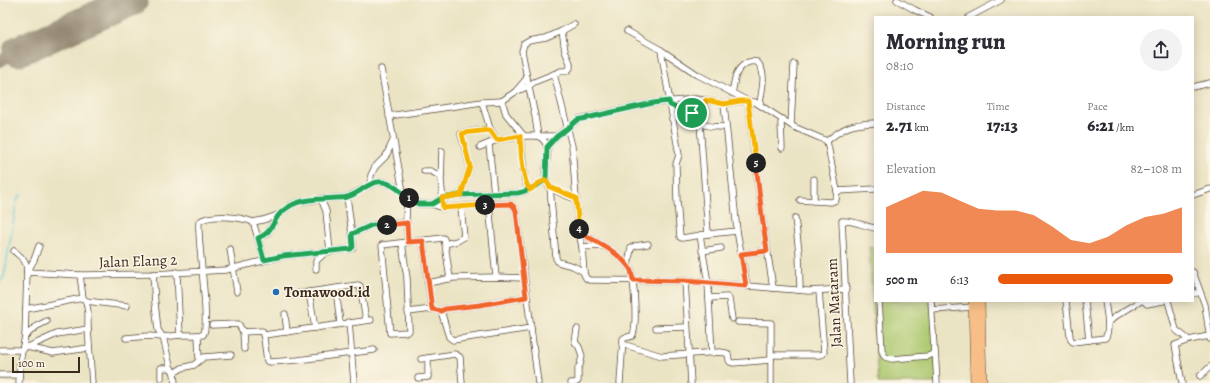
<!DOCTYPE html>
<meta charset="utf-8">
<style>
:root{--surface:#fff;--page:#f2f2f3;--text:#2b2b33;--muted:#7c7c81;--accent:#ea580c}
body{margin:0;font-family:Alegreya,serif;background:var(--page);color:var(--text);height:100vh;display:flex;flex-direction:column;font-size:15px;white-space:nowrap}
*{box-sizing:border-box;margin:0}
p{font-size:13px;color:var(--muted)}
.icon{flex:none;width:22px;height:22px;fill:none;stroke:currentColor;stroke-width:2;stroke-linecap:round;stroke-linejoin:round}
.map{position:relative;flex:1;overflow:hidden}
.details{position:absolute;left:874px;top:16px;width:320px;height:286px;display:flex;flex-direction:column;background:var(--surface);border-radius:0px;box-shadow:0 2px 10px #0003}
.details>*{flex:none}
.scale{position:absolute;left:12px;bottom:10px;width:68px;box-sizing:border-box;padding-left:4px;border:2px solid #3b2a1e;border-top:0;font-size:11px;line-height:14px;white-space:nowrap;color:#3b2a1e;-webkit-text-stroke:3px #fcf5e5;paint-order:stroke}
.pin{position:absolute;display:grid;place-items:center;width:34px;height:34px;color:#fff;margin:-17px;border:2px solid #fff;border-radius:50%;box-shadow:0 1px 4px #0007}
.km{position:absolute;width:20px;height:20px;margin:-10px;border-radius:50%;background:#222;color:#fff;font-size:11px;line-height:20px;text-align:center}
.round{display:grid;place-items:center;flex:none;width:42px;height:42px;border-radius:21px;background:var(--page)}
.summary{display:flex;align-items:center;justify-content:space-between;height:68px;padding:0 12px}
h1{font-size:22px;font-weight:800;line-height:30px}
.figures{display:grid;grid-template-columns:repeat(3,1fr);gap:6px;height:68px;padding:4px 12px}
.figures div{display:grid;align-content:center}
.figures b{font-size:17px;font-weight:800}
.figures small{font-size:11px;font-weight:400}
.figures p{font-size:11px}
.chart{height:112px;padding:8px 12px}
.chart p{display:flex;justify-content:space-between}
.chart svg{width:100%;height:72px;margin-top:4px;fill:var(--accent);opacity:.7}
ul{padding:0 12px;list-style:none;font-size:13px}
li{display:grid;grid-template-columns:64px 48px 1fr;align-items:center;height:30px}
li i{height:10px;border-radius:5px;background:var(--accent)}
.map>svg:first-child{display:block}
</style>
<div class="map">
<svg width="1210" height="383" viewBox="0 0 1210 383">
<rect width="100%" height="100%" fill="#fcf5e5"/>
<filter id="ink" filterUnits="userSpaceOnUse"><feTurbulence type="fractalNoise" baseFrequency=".025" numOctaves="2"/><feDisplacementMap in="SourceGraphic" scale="8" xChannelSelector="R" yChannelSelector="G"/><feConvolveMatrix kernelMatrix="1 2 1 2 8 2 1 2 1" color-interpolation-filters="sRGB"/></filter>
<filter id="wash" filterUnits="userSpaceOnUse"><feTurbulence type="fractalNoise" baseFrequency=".012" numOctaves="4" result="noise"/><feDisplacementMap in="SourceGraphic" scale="16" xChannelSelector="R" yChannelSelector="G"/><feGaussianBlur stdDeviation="0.9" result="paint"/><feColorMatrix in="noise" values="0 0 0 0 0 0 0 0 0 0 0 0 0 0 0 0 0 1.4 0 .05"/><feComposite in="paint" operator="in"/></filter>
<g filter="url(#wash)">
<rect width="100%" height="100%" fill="#ebe4c4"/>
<polygon fill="#acc86e" stroke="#747946" points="869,247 875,248 875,301 934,301 938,383 878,383"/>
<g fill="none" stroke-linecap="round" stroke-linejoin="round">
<polyline stroke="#60c7dc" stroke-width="1.5" points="0,281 4,277 17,200 21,195"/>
<polyline stroke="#938771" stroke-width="12" points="0,61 18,51"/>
<polyline stroke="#938771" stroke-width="31" points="18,51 133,0"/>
</g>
</g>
<g filter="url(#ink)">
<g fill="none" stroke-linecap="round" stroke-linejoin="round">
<defs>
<g id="minor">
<polyline points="897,0 915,10 930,17"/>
<polyline points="969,17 1001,0"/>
<polyline points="562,31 574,24"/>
<polyline points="627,31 661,50 679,155 676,164 677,201 680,237 682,238 708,234 737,231"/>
<polyline points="661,50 698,75 746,100"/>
<polyline points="381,69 403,192"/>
<polyline points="527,78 535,116 538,136"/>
<polyline points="1193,87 1210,83"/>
<polyline points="515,92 529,86 534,82 554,74"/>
<path d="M732,93c3,-12 2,-22 13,-29 4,-3 7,-3 12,-2 11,10 4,30 3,42"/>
<polyline points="748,101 762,216 773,288"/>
<polyline points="482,102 490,129 497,140 524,136 557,136"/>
<polyline points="724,104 737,231 747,286"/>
<polyline points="670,105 685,112"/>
<polyline points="389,116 482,102 502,101"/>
<path d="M672,119c6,-6 16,-10 24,-4 2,2 2,6 5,8 5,4 18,4 25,4"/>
<polyline points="791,125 794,64"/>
<polyline points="520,136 525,181 527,187 529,190"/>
<polyline points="524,136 506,114 502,101 515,92 527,78 522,51 524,44 529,41 546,38 562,31 565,51 570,63 570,68 567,71 561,71 554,74 572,146 576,199"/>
<path d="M538,136c20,10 1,35 10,49 4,6 20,11 28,14l3,33c17,10 42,21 52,38 3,11 7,59 1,66l-8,2 -1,1 -3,44"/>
<path d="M827,141c18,-15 25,-17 48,-18"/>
<polyline points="489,144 494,194"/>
<polyline points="480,147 497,140"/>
<polyline points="547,147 557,136 579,119 653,103 696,99 706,100"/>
<polyline points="782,148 781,123 783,119"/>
<polyline points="442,151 441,180 443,202"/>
<polyline points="424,171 431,171 441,177"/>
<polyline points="814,179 814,201"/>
<polyline points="370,185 371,175 375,167 386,156 393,141"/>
<polyline points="550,187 556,258 558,262 573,266 584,272"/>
<polyline points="837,191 875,189"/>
<polyline points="461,195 470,166 461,134 463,133 490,129"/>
<polyline points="1193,195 1210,189"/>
<polyline points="407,196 406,220 408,242"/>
<polyline points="321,199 326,211 330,252"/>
<path d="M432,204l10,-6 16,-3 60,-2c11,-2 18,-8 28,-13"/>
<polyline points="489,204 496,277"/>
<polyline points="795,218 799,252 800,290"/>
<polyline points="579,232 582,247"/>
<polyline points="352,234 372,225 407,223"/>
<polyline points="708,234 700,123 706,100 724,104 740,101 755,102 794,127 827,141 837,191 836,200 831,202 800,200"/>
<polyline points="700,235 708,283 712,353"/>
<polyline points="258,238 253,222 263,220 278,215"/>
<polyline points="423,241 428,283 452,278 496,277 524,278"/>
<polyline points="402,243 407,278 409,329 409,331 407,332 390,333 382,245 443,238 444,239 445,244 450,279"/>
<polyline points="445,244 457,241 464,237 461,207"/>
<polyline points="602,246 582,247 584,274 586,278 589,280 685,281 808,291 846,289"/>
<polyline points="230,249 237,292"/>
<path d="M14,251c8,7 13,9 13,21"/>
<polyline points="702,251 721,248"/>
<polyline points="741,254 767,251"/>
<polyline points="264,260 258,238 267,234 278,215 291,205 298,202 321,199 347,197 372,184 379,182 384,182 396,187 418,204 432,204 443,208 489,204 511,204 514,207 516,211 538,383"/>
<polyline points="628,266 631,248 635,246 648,244"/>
<polyline points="316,269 316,261 325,253"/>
<polyline points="27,272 34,260 39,246"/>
<polyline points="1193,272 1205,305 1210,339"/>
<polyline points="153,274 155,303 158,330 163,337 170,366 174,373 175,383"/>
<polyline points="80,275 83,298 86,301 88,312 88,329 92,383"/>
<polyline points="685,281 691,383"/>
<polyline points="428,283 432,309 441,311 449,337 453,340 531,328"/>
<polyline points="336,289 340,323"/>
<polyline points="1193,294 1200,292"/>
<polyline points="292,295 309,292"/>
<polyline points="709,298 727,297 729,299 732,319"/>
<polyline points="86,301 127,306"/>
<polyline points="879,301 882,351 885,357 892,359 928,356 933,354 934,348 931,301"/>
<path d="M1066,301l4,36 1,3 2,2 32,-4c6,-6 1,-28 0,-37"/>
<polyline points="1085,301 1089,340"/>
<polyline points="1144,301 1147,304 1163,301"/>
<polyline points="1168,301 1176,330 1189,340"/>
<polyline points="26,309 83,298"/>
<polyline points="932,310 973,307"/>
<polyline points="441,311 445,309 479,305 526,297"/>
<polyline points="408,312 432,309"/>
<polyline points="285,314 287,332"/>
<polyline points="349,322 354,383"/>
<polyline points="738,322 771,323 771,383"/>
<polyline points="1108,323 1116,316 1141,301"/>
<polyline points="212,325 238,324 239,325 243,332"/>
<polyline points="315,328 309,292 358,285 360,286 366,320"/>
<polyline points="656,328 687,327"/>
<path d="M180,335h23c8,-9 -6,-94 -4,-113 10,-9 42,-5 54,0"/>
<polyline points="198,335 199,360"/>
<polyline points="264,335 371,320"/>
<polyline points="25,336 37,326 47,321"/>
<polyline points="126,338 148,336 163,337 180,335 177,272"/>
<polyline points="622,344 662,356 720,352 726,353 728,354 729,360 730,362 733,363 771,360"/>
<polyline points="23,346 53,353 89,348"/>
<polyline points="28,347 57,334 88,329"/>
<polyline points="244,349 243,332 262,331 264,338 267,361 270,362 298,360 374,350"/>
<polyline points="935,349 937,383"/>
<polyline points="0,350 22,350"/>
<polyline points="772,355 819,355 823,354 824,352 819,291"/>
<polyline points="421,359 455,354 460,357 462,383"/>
<polyline points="174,373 182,368 194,365 204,357 231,355"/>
<polyline points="0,375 19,375"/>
<polyline points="1200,376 1210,367"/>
<polyline points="161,378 161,368 171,368"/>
<polyline points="418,378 428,377 428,358"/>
<polyline points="19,383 20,362 25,336 27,272 80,275 153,274 226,270 283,256 351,249 353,248 353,242 347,197"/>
<polyline points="571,383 575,383 578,381 578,368 580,365 582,356 579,347 575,342 577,329"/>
<path d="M850,383l-8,-162c12,-1 21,5 33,7"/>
<polyline points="1182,383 1175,345 1189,340 1209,336"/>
</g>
<g id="trunk">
<polyline points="973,301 975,383"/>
<polyline points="980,301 982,383"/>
</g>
</defs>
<use href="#minor" stroke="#554637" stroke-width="7"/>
<use href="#trunk" stroke="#554637" stroke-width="10"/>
<use href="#minor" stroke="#fff" stroke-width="5.5"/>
<use href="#trunk" stroke="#f7be87" stroke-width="9"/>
</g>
</g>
<g fill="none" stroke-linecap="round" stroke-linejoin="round" filter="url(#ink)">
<defs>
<path id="split-1" d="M409,198l9,6h14l10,-6 16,-3 60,-2c11,-2 19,-8 28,-13l1,-33 10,-11 10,-7 10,-9 76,-17 16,-2 1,4 16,7 6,1"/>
<path id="split-2" d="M387,225h-15l-20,9 1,13 -2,2 -68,7 -19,4 -6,-22c13,-5 13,-12 20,-22 3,-4 7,-7 12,-10 11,-7 31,-7 45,-8 3,0 8,0 12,-1 12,-3 23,-17 36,-15 11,2 18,10 26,16"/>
<polyline id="split-3" points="387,225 407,223 408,242 423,241 432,309 441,311 445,309 480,305 526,297 516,211 514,207 511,204 485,205"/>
<path id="split-4" d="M485,205l-42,3 -1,-10 19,-3 9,-29 -8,-32 1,-1 27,-3 7,10 23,-4c1,14 2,44 10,54l9,-7 7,-3 4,7 26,11 3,31"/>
<path id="split-5" d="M579,229v3c16,9 38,19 49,34 4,4 4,9 5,14l52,1 61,5 -5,-32 26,-3 -5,-35 -6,-53"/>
<polyline id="split-6" points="692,113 697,116 700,123 706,100 724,104 740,101 748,101 756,163"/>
</defs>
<use href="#split-1" stroke="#fff" stroke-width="8"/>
<use href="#split-2" stroke="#fff" stroke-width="8"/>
<use href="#split-3" stroke="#fff" stroke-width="8"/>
<use href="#split-4" stroke="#fff" stroke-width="8"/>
<use href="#split-5" stroke="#fff" stroke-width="8"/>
<use href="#split-6" stroke="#fff" stroke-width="8"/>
<use href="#split-1" stroke="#22a559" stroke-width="5"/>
<use href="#split-2" stroke="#22a559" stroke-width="5"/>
<use href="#split-3" stroke="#f0652b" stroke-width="5"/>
<use href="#split-4" stroke="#f5b400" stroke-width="5"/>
<use href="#split-5" stroke="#f0652b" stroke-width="5"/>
<use href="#split-6" stroke="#f5b400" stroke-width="5"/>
</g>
<circle fill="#1f6fb2" stroke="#fcf5e5" stroke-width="1.5" cx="276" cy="292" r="4"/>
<g text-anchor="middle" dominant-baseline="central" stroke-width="3" stroke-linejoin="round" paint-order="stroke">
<g font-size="15" fill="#3b2a1e" stroke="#fcf5e5">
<text transform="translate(138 261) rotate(-2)">Jalan Elang 2</text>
<text transform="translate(834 303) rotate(-93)">Jalan Mataram</text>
</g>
<g font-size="15" font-weight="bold" fill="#3b2a1e" stroke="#fcf5e5" text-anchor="start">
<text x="284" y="292">Tomawood.id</text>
</g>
</g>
</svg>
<div class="scale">100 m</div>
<div class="pin" style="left:692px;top:113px;background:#1e9e55"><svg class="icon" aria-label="arrive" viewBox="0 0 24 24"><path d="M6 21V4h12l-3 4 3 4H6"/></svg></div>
<b class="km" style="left:409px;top:198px">1</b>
<b class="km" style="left:387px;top:225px">2</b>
<b class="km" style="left:485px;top:205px">3</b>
<b class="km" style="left:579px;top:229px">4</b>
<b class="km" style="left:756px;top:163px">5</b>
<section class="details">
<div class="summary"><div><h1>Morning run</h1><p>08:10</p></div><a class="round"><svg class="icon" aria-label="share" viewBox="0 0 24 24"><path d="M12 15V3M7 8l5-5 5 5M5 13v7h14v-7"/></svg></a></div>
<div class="figures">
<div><p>Distance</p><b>2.71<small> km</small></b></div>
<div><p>Time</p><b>17:13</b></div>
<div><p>Pace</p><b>6:21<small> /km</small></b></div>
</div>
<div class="chart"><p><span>Elevation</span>82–108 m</p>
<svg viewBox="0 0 160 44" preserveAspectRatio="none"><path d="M0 44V16L10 11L20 6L30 7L40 12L50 17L60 18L70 18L80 21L90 28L100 36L110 38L120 34L130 27L140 22L150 20L160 16V44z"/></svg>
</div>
<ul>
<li><b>500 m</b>6:13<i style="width:95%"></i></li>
</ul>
</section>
</div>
